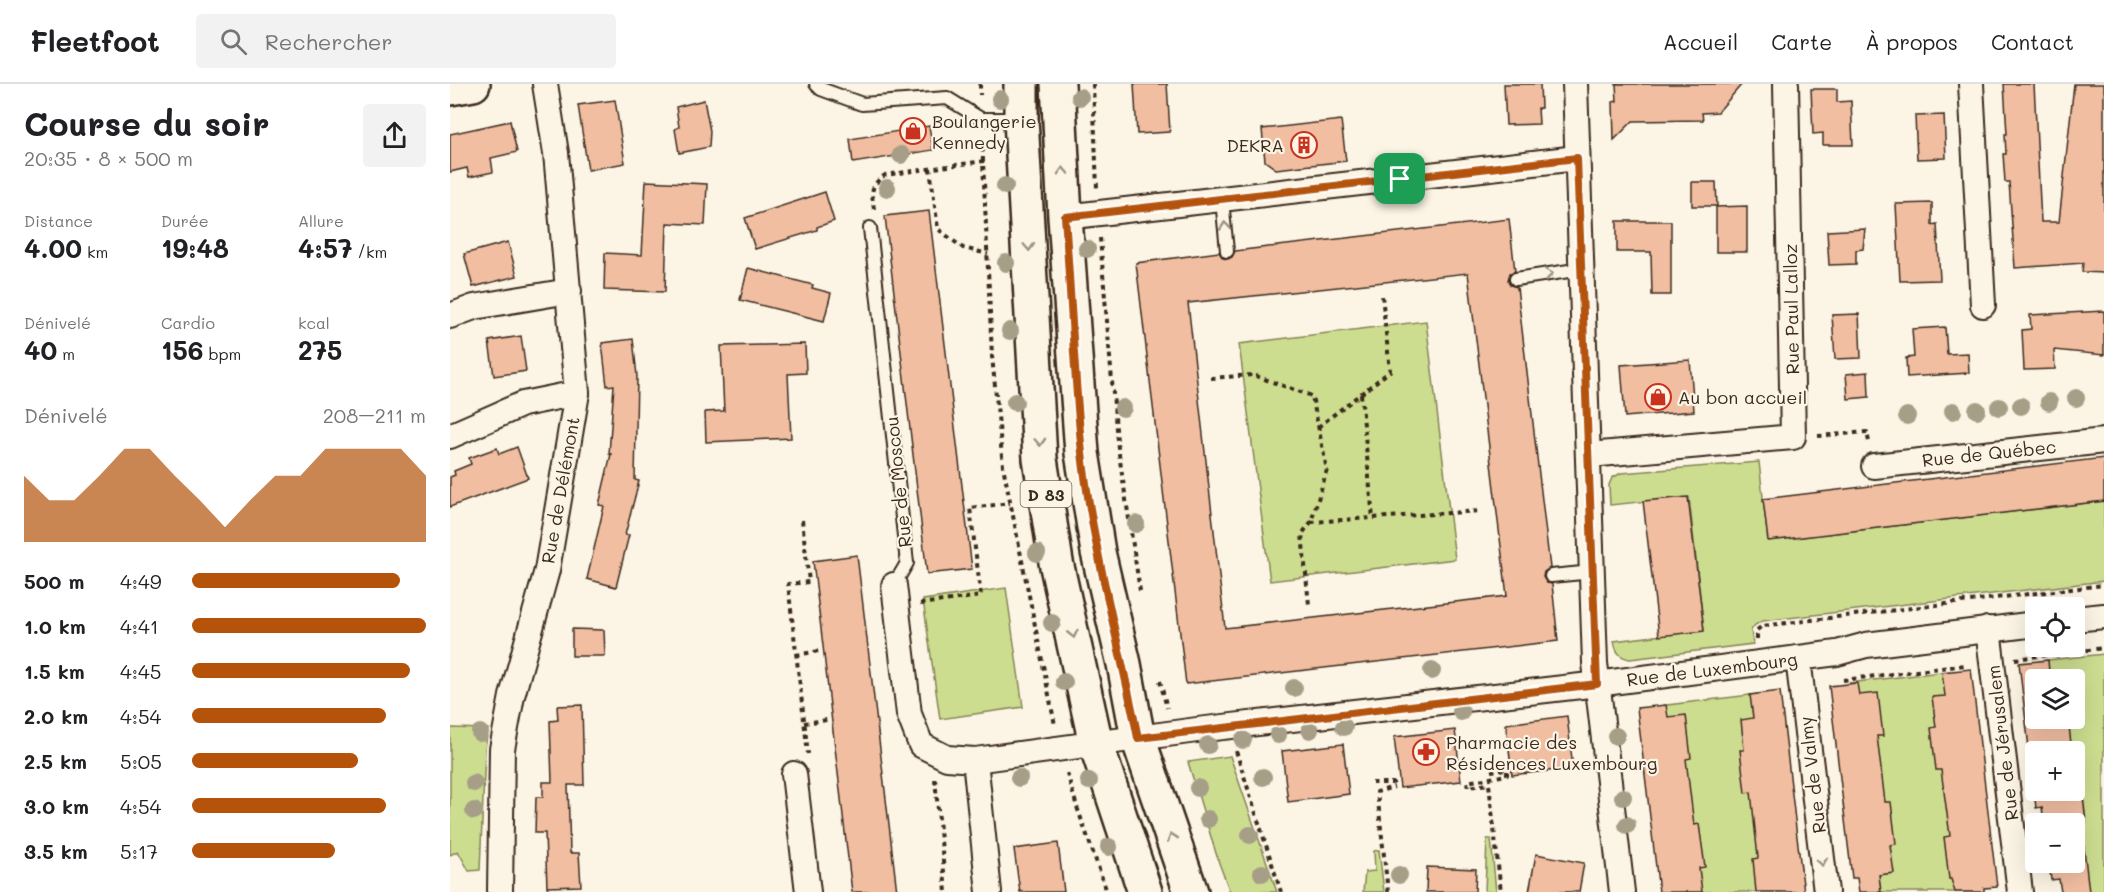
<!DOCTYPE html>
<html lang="fr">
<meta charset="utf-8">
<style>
:root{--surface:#fff;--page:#f2f2f2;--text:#202124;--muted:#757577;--line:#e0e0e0;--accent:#b45309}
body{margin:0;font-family:Mali,sans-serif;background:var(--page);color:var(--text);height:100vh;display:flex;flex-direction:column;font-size:22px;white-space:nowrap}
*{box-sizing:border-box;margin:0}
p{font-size:20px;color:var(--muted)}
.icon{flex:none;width:33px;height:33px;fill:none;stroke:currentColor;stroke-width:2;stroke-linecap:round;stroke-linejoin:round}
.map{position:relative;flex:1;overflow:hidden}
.drawer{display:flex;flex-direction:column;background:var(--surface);width:450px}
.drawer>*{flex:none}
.tools{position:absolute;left:1575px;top:513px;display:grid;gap:12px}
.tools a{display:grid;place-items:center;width:60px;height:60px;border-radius:6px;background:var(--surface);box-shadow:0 6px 24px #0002;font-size:30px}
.pin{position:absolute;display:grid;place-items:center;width:51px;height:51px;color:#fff;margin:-26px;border-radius:12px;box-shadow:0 3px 9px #0006}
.round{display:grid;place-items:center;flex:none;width:63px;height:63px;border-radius:6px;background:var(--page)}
.summary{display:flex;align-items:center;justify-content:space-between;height:102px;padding:0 24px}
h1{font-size:33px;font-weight:700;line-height:45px}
.figures{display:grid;grid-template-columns:repeat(3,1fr);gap:9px;height:102px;padding:6px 24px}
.figures div{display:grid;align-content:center}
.figures b{font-size:26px;font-weight:700}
.figures small{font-size:16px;font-weight:400}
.figures p{font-size:16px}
.chart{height:168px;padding:12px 24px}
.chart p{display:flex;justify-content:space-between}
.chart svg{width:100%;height:108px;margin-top:6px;fill:var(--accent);opacity:.7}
ul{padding:0 24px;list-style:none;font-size:20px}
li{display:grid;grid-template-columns:96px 72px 1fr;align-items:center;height:45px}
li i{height:15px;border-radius:8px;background:var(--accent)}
header{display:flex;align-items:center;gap:36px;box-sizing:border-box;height:84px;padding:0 30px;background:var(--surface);border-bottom:2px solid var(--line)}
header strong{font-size:28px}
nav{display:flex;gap:33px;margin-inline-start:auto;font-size:21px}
.search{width:420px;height:54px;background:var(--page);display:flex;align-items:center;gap:15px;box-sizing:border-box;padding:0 21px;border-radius:6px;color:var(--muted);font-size:22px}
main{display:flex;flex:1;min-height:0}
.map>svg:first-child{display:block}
</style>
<header>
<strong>Fleetfoot</strong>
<div class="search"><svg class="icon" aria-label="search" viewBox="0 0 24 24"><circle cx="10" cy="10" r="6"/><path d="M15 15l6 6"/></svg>Rechercher</div>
<nav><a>Accueil</a><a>Carte</a><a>À propos</a><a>Contact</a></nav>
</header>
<main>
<section class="drawer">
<div class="summary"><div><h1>Course du soir</h1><p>20:35 · 8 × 500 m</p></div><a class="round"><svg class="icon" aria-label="share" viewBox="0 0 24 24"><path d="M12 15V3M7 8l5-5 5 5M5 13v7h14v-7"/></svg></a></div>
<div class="figures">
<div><p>Distance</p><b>4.00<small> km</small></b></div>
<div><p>Durée</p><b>19:48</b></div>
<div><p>Allure</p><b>4:57<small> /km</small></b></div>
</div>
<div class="figures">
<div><p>Dénivelé</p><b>40<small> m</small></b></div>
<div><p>Cardio</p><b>156<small> bpm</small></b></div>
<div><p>kcal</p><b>275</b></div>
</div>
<div class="chart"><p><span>Dénivelé</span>208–211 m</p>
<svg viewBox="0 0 160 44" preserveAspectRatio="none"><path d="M0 44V17L10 27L20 27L30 17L40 6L50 6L60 17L70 27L80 38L90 27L100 17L110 17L120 6L130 6L140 6L150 6L160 17V44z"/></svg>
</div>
<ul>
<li><b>500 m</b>4:49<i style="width:89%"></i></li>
<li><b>1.0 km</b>4:41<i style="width:100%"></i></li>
<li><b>1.5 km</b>4:45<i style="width:93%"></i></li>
<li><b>2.0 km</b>4:54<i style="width:83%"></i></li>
<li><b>2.5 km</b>5:05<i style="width:71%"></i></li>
<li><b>3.0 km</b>4:54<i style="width:83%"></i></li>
<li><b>3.5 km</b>5:17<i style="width:61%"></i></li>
</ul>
</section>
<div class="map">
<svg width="1654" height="808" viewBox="0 0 1654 808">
<rect width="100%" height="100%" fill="#fcf5e5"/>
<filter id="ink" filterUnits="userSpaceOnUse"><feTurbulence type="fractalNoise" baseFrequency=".0167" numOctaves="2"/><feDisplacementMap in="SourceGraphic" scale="12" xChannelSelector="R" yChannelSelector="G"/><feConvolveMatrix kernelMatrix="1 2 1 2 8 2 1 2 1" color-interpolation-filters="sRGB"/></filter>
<g filter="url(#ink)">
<g fill="#cddd90" stroke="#848457" stroke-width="1.5">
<polygon points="976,237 1005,475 820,497 789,260"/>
<path d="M1309,378l9,79 336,-40v80l-342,40 -7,4 -4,5 2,14 -123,15c-11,-2 -14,-7 -16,-18l90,-11 -15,-133 -79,8 -1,-20 3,-7 9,-5z"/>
<polygon points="556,504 573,623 490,635 473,516"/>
<polygon points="1654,570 1654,808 1614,808 1624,778 1624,668 1599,667 1595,635 1624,634 1624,596 1591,595 1589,577"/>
<polygon points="1499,587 1527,808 1423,808 1399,599"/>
<polygon points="1308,610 1331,808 1230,808 1209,622"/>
<polygon points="0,644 38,645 35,665 30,786 19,787 8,767 0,771"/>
<polygon points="780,672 827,808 780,808 769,779 738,678"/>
<polygon points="1037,755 1041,755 1046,808 1035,808"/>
<polygon points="929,766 934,808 913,808 915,788 925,787 924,767"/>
</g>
<g fill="#f1bea2" stroke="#3b2a1e" stroke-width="1.5" fill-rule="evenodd">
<polygon points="684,0 717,0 720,48 687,50"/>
<polygon points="1054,0 1090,0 1091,24 1088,24 1089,40 1056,41"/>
<polygon points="1166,0 1292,0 1268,28 1252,29 1253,36 1183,37 1164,56 1163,18 1167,17"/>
<polygon points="1554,0 1584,0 1591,138 1609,138 1624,0 1654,0 1654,189 1632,188 1633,179 1565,184 1559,98 1555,98 1553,70 1556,70 1555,50 1557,50"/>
<polygon points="1361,5 1387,5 1387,18 1401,17 1403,61 1373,61 1373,49 1363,50"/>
<polygon points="165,16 175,79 138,86 128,21"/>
<polygon points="254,16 260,47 259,63 229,69 225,45 229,43 226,23"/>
<polygon points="1494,31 1496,74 1467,75 1465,32"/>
<polygon points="891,36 896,77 826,85 815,77 812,45"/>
<polygon points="60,37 67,68 41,74 43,88 19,93 17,84 0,88 0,50"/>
<polygon points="479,42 483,66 403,79 400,55"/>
<polygon points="196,97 257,100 255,141 217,139 215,208 154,206 155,169 192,171"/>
<polygon points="1242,98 1266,98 1267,122 1242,122"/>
<polygon points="375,108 384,137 367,143 367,146 305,165 295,134"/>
<polygon points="1482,119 1482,141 1487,140 1490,196 1450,197 1446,120"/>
<polygon points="1297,122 1297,168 1266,168 1266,123"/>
<polygon points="479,127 522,485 477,490 435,132"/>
<path d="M1059,135l6,52 -5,2 -2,7 2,5 7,2 33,281 -6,4 -1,5 4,6 5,1 6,57 -372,43 -50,-421 83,-11 4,6 5,1 4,-2 3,-6zM1018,189l39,323 -282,32 -37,-325z"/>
<polygon points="1167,137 1221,137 1221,211 1202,211 1201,168 1167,168"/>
<polygon points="1415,145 1413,165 1406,166 1406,180 1379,181 1377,147"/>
<polygon points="58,158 67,192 23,203 14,170"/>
<polygon points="298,184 363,201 362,204 381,209 374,237 290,216"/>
<polygon points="1654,227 1654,271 1604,266 1605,285 1574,286 1572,246 1581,245 1580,231"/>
<polygon points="1409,230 1411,274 1385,275 1382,231"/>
<polygon points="1495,243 1497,270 1518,269 1519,289 1457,293 1456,274 1464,273 1462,245"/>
<polygon points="71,252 76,287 44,292 39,257"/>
<polygon points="183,255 187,292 185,396 189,397 175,451 179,451 166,503 137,495 154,422 149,421 161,370 159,370 164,301 157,302 152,259"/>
<polygon points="355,260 356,289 338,290 341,354 256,358 255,328 274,327 271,262"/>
<polygon points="1240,276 1244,327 1175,333 1171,281"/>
<polygon points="1418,288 1419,313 1398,315 1396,290"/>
<polygon points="67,363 78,394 0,423 0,393 5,391 4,387 21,380 19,374 47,364 49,370"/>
<polygon points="1654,374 1654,417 1318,457 1313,415"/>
<polygon points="1238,413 1254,547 1209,552 1193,417"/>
<polygon points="407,471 447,808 402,808 363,477"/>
<polygon points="122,545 154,546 155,572 122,572"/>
<polygon points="1598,576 1599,588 1618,586 1619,596 1586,596 1586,634 1618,634 1622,668 1586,668 1586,706 1624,706 1624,689 1625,696 1631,695 1636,738 1631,738 1639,808 1611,808 1609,795 1601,796 1599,778 1624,778 1624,740 1594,740 1592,723 1586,724 1569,579"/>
<polygon points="1521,585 1547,803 1534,804 1534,808 1505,808 1501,795 1499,795 1494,753 1500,752 1491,686 1486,686 1481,644 1486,643 1482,613 1495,612 1492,588"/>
<polygon points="1407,599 1409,611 1428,609 1433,652 1427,652 1435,718 1441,718 1446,760 1440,761 1444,789 1429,791 1431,808 1409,808 1407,794 1402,794 1379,602"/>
<polygon points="1330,607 1347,753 1354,808 1306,808 1303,775 1308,774 1301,708 1295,709 1290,666 1294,666 1291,636 1303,634 1300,611"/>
<polygon points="132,621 134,701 118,701 120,769 129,769 131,802 97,803 95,749 85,749 86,713 93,713 93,698 102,698 100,637 108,636 107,622"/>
<polygon points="1216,621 1218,633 1236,631 1241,674 1236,675 1244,741 1249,740 1255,783 1249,784 1252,808 1209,808 1187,624"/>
<polygon points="1117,632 1123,684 1062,691 1056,640"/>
<polygon points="1005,646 1011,697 950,704 944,653"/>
<polygon points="893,660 899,710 838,718 832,667"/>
<polygon points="608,759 614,808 570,808 564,765"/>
<polygon points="1086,770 1134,779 1129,808 1079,808"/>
<polygon points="977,783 1026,785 1025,808 976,808"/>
</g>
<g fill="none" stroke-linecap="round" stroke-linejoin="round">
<defs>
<g id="lane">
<polyline points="366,0 371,5 412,20 497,14 531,35 570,35"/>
<polyline points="772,116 777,167"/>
<polyline points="420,144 457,479 444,501"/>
<polyline points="1066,195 1132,185"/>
<polyline points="1101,492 1143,488"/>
</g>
<g id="street">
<polyline points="1125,0 1145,579 1172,808"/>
<polyline points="1521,0 1533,221"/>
<polyline points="615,133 1127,74"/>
<polyline points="0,232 24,223 119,207"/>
<polyline points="0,352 73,320 127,309"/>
<polyline points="1139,371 1343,353 1336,0"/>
<polyline points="1424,382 1654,357"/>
<polyline points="444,501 459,630 471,661 497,674 525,676 539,808"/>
<polyline points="1624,535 1654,532"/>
<polyline points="1538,545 1570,808"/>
<polyline points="1348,574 1376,808"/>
<polyline points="525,676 747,646 1131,602 1387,569 1416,561 1586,540"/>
<polyline points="344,690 358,808"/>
<polyline points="50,808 52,665 62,612 97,486 127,309 106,69 95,0"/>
</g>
<g id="primary">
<polyline points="571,0 571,35 590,375 606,478 646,660 695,808"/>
<polyline points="608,0 615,133 632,369 648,468 674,580 688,654 741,808"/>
<polyline points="0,4 23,0"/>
</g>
</defs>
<use href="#lane" stroke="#3b2a1e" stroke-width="16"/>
<use href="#street" stroke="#3b2a1e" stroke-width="28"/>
<use href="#primary" stroke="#3b2a1e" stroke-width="38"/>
<g stroke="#3b2a1e" stroke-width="4" stroke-dasharray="4.5 4.5" stroke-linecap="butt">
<polyline points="530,0 530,11"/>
<polyline points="643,0 647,105"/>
<polyline points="532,55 542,272 553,382 605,641"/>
<polyline points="480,84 488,145 513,164 538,170"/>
<path d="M424,125c-3,-18 -4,-23 11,-34l99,-14"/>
<polyline points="650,154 667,357 690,507"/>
<polyline points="761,294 803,291 862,312 877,386 861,438 852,450 859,521"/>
<polyline points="911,310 923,435"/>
<polyline points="868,343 940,287 932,211"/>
<polyline points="1368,352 1417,348 1419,358"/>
<polyline points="352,436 359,498 338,500 358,670"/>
<polyline points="861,438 1030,427"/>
<polyline points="470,520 531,512 520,424 560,419"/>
<polyline points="1307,555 1307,546 1312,542 1654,501"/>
<polyline points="346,571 369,567"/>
<polyline points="1565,575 1654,564"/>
<polyline points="1393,596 1516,581"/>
<polyline points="710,597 717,624"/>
<polyline points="354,639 377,636"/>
<polyline points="786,667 831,808"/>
<polyline points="1041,687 1057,685 1057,691 1017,698 1018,703 1039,700 1051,808"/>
<polyline points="617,689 627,723 657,808"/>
<polyline points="485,695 496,808"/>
<polyline points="922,699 943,699 944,703"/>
<polyline points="938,808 927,708 944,703"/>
</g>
<use href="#lane" stroke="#fcf5e5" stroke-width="12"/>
<use href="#street" stroke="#fcf5e5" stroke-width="24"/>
<use href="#primary" stroke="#fcf5e5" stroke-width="33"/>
</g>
<g fill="#a69e87">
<circle cx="630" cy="13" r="9"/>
<circle cx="550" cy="15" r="9"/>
<circle cx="451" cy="71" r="9"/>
<circle cx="555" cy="102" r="9"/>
<circle cx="437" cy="104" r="9"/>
<circle cx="637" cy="165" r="9"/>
<circle cx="556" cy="179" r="9"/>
<circle cx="560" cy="247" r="9"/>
<circle cx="1626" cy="314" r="9"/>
<circle cx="565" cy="318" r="9"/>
<circle cx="1599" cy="318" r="9"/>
<circle cx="1571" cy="322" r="9"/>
<circle cx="1549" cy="323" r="9"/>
<circle cx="673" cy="324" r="9"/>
<circle cx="1527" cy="326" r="9"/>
<circle cx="1503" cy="327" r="9"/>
<circle cx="1457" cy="332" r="9"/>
<circle cx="686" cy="440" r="9"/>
<circle cx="587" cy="469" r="9"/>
<circle cx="602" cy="539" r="9"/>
<circle cx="982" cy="587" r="9"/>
<circle cx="614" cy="598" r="9"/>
<circle cx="844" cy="604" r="9"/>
<circle cx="1011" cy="628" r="9"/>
<circle cx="894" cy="643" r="9"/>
<circle cx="860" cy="646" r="9"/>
<circle cx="30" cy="649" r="9"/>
<circle cx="828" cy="651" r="9"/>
<circle cx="1166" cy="652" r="9"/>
<circle cx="793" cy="656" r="9"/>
<circle cx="758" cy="661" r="9"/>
<circle cx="813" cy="693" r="9"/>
<circle cx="569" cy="694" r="9"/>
<circle cx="639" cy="697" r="9"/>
<circle cx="24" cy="699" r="9"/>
<circle cx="748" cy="704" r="9"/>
<circle cx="1173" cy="713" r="9"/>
<circle cx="24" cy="727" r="9"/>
<circle cx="758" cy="735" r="9"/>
<circle cx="1177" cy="741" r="9"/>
<circle cx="800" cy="751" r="9"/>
<circle cx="659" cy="763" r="9"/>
<circle cx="812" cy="789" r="9"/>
<circle cx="949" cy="791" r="9"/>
</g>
<defs><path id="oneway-chevron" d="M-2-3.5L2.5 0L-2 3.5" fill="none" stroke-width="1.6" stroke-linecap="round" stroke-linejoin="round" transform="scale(1.5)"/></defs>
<g stroke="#9c9082">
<use href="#oneway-chevron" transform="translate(613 87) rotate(-93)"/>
<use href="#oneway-chevron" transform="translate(775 142) rotate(-96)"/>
<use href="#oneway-chevron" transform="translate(579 163) rotate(87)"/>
<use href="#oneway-chevron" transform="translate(1099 190) rotate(-8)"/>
<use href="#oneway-chevron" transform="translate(590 358) rotate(87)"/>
<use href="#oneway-chevron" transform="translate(623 550) rotate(77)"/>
<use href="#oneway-chevron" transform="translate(722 753) rotate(-109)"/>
<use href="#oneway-chevron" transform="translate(1372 778) rotate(83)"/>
</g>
</g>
<g fill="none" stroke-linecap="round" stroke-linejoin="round" filter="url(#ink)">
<defs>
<path id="route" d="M1127,74l20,526 -459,54c-19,-95 -45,-189 -56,-285 -8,-78 -11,-158 -17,-236z"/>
</defs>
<use href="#route" stroke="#fff" stroke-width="12"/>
<use href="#route" stroke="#b45309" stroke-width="8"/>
</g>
<defs>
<symbol id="shop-ring" viewBox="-11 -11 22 22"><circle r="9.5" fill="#fcf5e5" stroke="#c8321e" stroke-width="1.5"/><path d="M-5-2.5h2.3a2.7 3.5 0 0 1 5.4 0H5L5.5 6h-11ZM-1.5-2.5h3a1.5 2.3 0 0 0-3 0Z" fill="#c8321e"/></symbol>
<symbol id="building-ring" viewBox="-11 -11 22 22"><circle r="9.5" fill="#fcf5e5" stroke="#c8321e" stroke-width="1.5"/><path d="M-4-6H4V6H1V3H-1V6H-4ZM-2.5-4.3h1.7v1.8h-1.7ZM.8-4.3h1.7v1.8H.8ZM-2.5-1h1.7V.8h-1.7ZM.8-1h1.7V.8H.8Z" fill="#c8321e"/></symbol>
<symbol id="pharmacy-ring" viewBox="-11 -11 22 22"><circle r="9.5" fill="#fcf5e5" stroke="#c8321e" stroke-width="1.5"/><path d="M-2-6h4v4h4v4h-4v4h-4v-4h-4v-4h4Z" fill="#c8321e"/></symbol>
</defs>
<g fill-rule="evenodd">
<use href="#shop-ring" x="448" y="32" width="30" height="30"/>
<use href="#building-ring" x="839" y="46" width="30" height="30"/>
<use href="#shop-ring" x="1193" y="298" width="30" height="30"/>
<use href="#pharmacy-ring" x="961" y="653" width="30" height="30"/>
</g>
<g text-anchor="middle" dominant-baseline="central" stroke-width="4.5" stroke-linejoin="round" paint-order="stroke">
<rect fill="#fcf5e5" stroke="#75675a" stroke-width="1.5" x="570.5" y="397" width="51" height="26" rx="4.5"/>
<g font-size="16" font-weight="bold" fill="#3b2a1e">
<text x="596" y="410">D 83</text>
</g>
<g font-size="18" fill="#3b2a1e" stroke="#fcf5e5" text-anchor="start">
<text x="482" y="37">Boulangerie<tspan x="482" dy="21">Kennedy</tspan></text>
<text x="834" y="61" text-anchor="end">DEKRA</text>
<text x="1228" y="313">Au bon accueil</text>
<text x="996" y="658">Pharmacie des<tspan x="996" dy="21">Résidences Luxembourg</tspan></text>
</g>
<g font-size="18" fill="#3b2a1e" stroke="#fcf5e5">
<text transform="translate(1341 225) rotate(-91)">Rue Paul Lalloz</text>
<text transform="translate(1539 369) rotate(-6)">Rue de Québec</text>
<text transform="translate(448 398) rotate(-96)">Rue de Moscou</text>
<text transform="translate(110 406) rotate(-80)">Rue de Délémont</text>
<text transform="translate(1262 585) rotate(-7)">Rue de Luxembourg</text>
<text transform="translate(1552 659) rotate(-97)">Rue de Jérusalem</text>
<text transform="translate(1362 691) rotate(-97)">Rue de Valmy</text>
</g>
</g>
</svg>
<div class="tools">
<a><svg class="icon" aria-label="locate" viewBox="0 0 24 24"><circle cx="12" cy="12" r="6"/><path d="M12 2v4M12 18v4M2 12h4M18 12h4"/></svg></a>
<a><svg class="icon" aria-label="layers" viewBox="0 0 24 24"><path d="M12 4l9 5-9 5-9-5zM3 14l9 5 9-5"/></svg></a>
<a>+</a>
<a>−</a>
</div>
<div class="pin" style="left:950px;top:95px;background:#1e9e55"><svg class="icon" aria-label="arrive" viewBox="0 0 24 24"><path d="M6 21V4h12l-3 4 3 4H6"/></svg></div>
</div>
</main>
